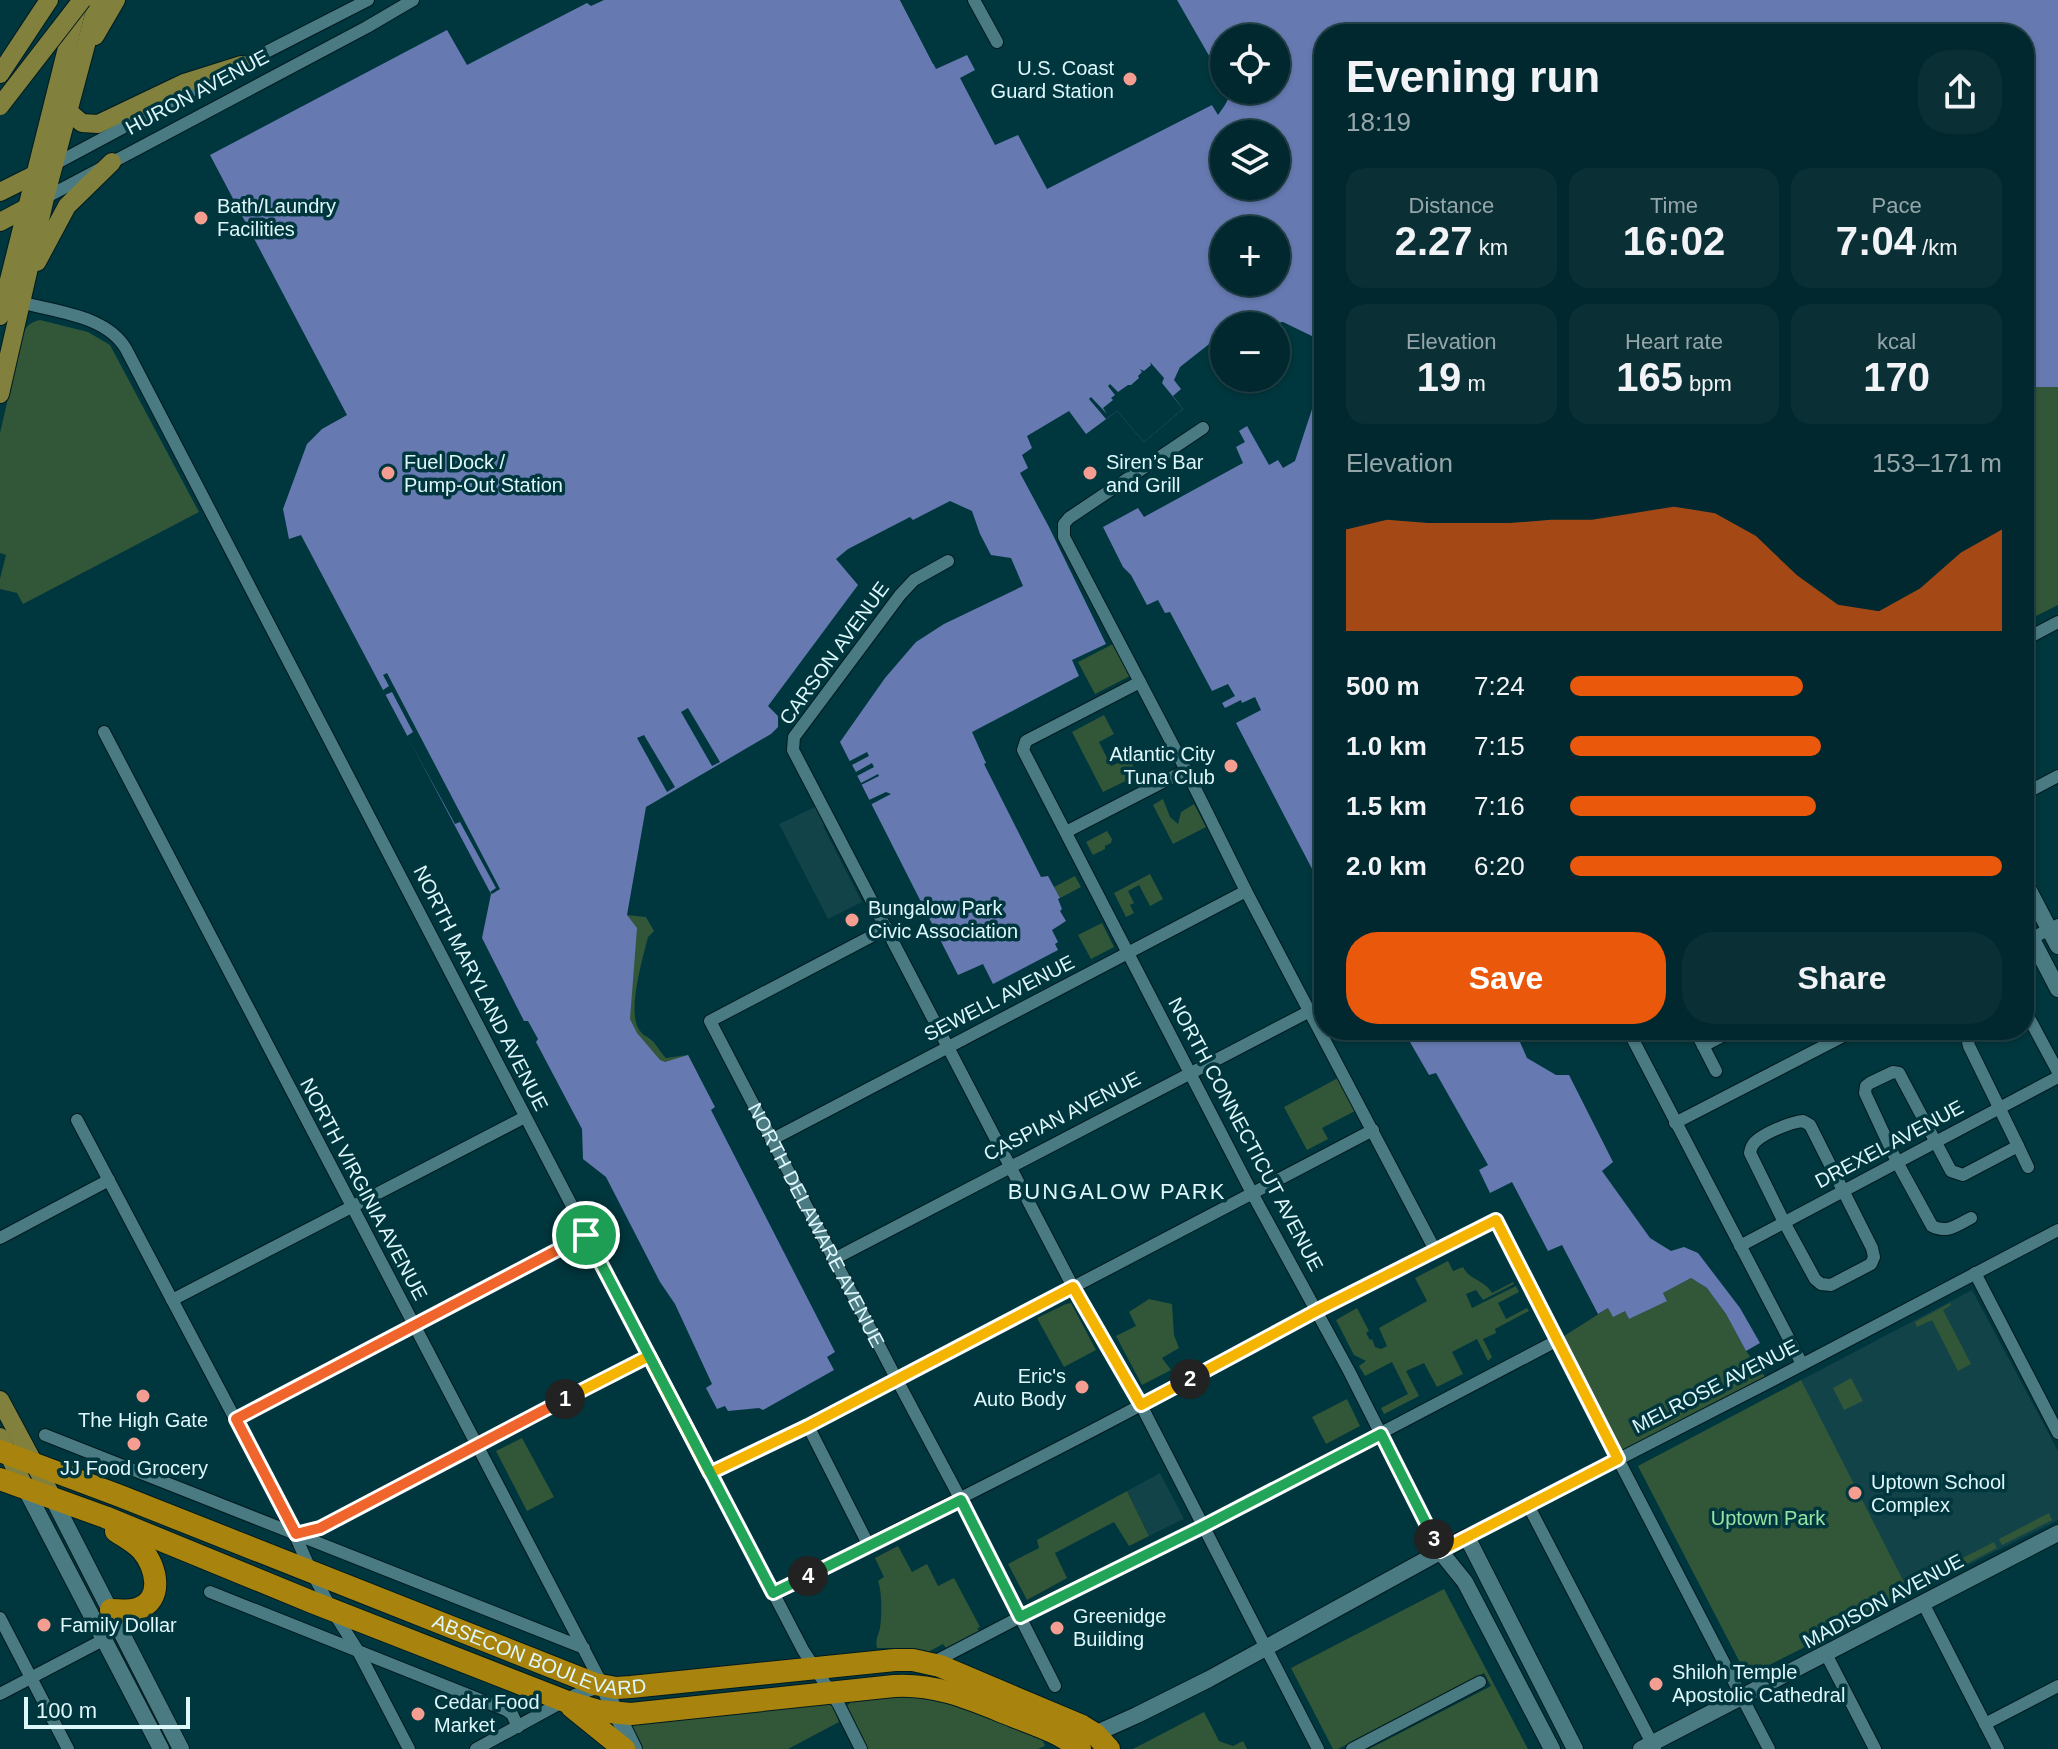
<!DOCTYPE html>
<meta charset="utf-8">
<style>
:root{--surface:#00282e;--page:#0a3036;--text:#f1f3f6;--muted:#95a6aa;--line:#22444a;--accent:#ea580c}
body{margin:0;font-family:Arial,sans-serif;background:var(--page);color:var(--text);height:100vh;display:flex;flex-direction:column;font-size:30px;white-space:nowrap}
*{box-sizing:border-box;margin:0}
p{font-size:26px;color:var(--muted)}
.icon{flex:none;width:44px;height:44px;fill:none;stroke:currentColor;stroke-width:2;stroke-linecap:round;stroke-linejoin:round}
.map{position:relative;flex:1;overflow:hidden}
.sheet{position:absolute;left:1314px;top:24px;width:720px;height:1016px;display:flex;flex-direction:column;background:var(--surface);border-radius:32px;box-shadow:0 2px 6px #0004,0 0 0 2px var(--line)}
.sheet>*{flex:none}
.buttons{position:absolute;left:1210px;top:24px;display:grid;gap:16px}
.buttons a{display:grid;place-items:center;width:80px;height:80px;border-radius:50%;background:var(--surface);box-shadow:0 2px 6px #0004,0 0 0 2px var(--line);font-size:40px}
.scale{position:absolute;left:24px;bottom:20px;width:166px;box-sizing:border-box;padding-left:8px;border:4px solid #ddf7fb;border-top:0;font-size:22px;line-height:28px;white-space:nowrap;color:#ddf7fb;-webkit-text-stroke:6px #00363d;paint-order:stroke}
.pin{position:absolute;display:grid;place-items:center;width:68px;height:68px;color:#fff;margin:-34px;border:4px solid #fff;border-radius:50%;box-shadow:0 2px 8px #0007}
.km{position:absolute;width:40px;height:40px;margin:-20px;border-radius:50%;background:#222;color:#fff;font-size:22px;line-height:40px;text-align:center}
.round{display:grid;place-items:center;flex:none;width:84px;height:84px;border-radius:32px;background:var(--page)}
.head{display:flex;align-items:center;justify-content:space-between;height:136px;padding:0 32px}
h1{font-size:44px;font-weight:800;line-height:60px}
.metrics{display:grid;grid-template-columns:repeat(3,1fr);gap:12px;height:136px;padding:8px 32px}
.metrics div{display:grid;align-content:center;border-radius:20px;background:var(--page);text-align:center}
.metrics b{font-size:40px;font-weight:800}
.metrics small{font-size:22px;font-weight:400}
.metrics p{font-size:22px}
.chart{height:224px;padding:16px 32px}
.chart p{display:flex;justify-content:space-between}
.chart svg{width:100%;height:144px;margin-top:8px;fill:var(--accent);opacity:.7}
.button{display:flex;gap:16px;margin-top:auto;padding:16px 32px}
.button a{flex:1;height:92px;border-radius:32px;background:var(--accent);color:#fff;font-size:32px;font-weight:800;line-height:92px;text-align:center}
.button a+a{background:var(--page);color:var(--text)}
ul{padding:0 32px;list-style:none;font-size:26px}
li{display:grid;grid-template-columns:128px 96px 1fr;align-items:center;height:60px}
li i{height:20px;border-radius:10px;background:var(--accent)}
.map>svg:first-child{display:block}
</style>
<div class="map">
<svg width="2058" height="1749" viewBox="0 0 2058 1749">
<rect width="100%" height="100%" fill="#00363d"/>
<g fill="#114349">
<polygon points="817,806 826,824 823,826 862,902 828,919 779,824"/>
<polygon points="1972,1290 2058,1451 2058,1520 1747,1676 1638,1466"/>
<polygon points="1160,1473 1184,1519 1149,1536 1127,1491"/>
</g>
<g fill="#325638">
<path d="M40,320l48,12 22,13 89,167 -176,92 -6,-11 -17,-4v-10l6,-24 -6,-2v-120l23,-100c4,-8 8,-11 17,-13z"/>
<polygon points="2024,387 2058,387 2058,605 2024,622"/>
<polygon points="1113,644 1130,676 1095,694 1078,662"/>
<polygon points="1104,715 1114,734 1099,742 1111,766 1129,758 1138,775 1103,792 1072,732"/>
<polygon points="1163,799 1170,817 1178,824 1181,812 1194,804 1206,827 1173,844 1153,805"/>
<polygon points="1107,831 1112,839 1111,843 1105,846 1105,849 1093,855 1086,842"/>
<polygon points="1150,874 1163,899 1150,906 1139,885 1128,891 1134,903 1130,905 1134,913 1126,917 1114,893"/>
<polygon points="1075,876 1081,887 1060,898 1054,887"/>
<path d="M627,915l19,2 8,14 -6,6c-5,21 -22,76 -8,94 4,5 5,4 10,8 6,4 10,13 16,19l22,-3 10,19 -58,1 -19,-96z"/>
<polygon points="1102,923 1114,947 1091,959 1078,935"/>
<polygon points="1338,1078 1355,1111 1322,1128 1328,1139 1307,1150 1284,1107"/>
<path d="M1448,1261l5,10 10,-4c6,13 22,13 29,26l21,-11 1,2 -31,16 -7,-10 -10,4 6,14 44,-22 3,6 -21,11 8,16 21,-11 2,3 -34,18 1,4 -13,6 9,18 -4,4 -11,-22 -25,13 11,22 -26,13 -13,-24 -18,8 13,25 -35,18 -3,-6 27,-14 -16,-32 -27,14 -6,-10 7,-5 -12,-6 -18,-35 21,-12 12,23 -3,2 4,7 2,-1 3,8 6,2 6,-3 -8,-18 48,-27 -12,-23z"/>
<polygon points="1691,1278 1707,1288 1726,1314 1746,1351 1769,1382 1618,1459 1558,1340 1608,1308 1625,1311 1629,1319 1667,1300 1663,1293"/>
<polygon points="1149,1299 1172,1304 1174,1335 1179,1348 1162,1358 1171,1370 1142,1385 1116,1336 1136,1326 1129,1312"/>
<polygon points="1071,1303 1096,1350 1064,1367 1037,1318 1066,1304"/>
<polygon points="1950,1303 1951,1305 1943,1310 1971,1364 1958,1371 1932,1320 1917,1327 1915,1322"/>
<polygon points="1851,1378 1863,1401 1844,1410 1833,1388"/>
<polygon points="1801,1380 1910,1594 1747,1676 1638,1466"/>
<polygon points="1347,1399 1360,1426 1326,1444 1312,1417"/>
<polygon points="522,1438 554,1497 527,1511 496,1451"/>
<polygon points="1127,1491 1149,1536 1129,1546 1114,1522 1055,1553 1067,1578 1027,1600 1008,1564 1039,1548 1037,1540"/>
<polygon points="2049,1513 2052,1520 2002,1545 1999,1539"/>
<polygon points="1994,1542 1997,1548 1941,1577 1937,1571"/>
<path d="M898,1546l14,26 15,-8 11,22 16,-8 26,49 -3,1 2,3 -33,17 -3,-4 -17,9 -21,-5h-28c-2,-9 1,-11 3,-20 2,-11 2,-37 -2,-47l6,-4 -9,-19z"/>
<polygon points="1444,1589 1528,1749 1369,1749 1491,1686 1484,1673 1338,1749 1333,1749 1291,1668"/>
<polygon points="913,1694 940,1698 1042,1739 1045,1746 1038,1749 867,1749 849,1714 847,1706 852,1701"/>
<polygon points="827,1702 832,1704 839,1722 788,1749 640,1749 628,1725"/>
<polygon points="1204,1712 1219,1741 1233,1746 1243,1741 1247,1749 1133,1749"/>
</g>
<g fill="#667ab1" fill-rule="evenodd">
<path d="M604,0h296l36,69 31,-14 8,15 -15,8 35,67 23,-10 29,54 165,-84 7,-6 -53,-99h892v387h-34v-353h-700v883l-12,-23 10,-6 -86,-165 25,-13 -6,-13 -13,6 -1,-3 -16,8 -3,-5 13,-7 -7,-12 -16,7 -42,-79 -5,1 -7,-13 -11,5 -16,-30 -8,-8 -20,-40 35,-19 6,9 99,-54 -7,-16 9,-5 -6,-11 8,-5 22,39 9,-5 5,8 12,-7 20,-61 4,-28 1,-32 -37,-18 -33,4h-26v10l-11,5 -33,26 -6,13 7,9 -8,7 10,13 -39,33 -27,-31 -31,23 -17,-23 -42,25 5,12 -10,7 6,13 -8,5 29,54 57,117 -34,16 7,16 -107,56 14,31 -2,1 57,113 7,-1 12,22 -2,1 4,10 -2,2 6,10 -14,9 6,12 -3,2 3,6 -65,34 -10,-20 -25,11 -118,-233 45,-64 31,-36 28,-18 79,-38 -12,-28 -20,-3 -11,-21 -8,-23 -22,-10 -37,19 -3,-3 -62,32 -12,10 22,26 -90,121 10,10v11l-7,7 -125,73 -19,108 10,13 -7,91 7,14 23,27 5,2 23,-7 27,52 -4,3 124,242 -8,5 7,13 -71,40 -4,-2 -31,3 -3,-5 -8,3 -11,-21 6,-4 -37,-80 -15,-22 -54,-105 -23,-18 -1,-30 -46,-87 2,-3 -10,-18h-4l-42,-83 9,-44 -190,-359 -12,4 -6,-30 24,-65 15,-15 25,-14 -137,-260 237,-125 20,35 120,-62 4,3zM1224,38h52v52h-52zM1224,134h52v52h-52zM1224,230h52v52h-52z"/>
<polygon points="1391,1030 1529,1030 1531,1035 1520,1042 1527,1058 1556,1075 1569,1075 1613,1162 1602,1171 1650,1238 1671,1251 1684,1247 1698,1253 1740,1308 1760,1343 1746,1351 1726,1314 1707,1288 1691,1278 1663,1293 1667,1301 1629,1319 1625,1311 1613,1317 1608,1308 1598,1314 1562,1245 1548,1251 1512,1182 1490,1193 1479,1170 1488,1165 1436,1073 1429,1075 1403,1030 1393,1034"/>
</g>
<g fill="#00363d">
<polygon points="900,0 904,0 937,63 933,64"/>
<polygon points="1162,0 1177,0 1223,80 1224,90 1226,90 1229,97 1225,105 1218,115 1210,102 1214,98"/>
<polygon points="1150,362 1164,378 1162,383 1183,409 1144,442 1117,411 1106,419 1089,399 1091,397 1107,414 1103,408 1113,400 1111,398 1115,395 1108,386 1110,384 1118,392 1128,385 1131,385 1139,378 1138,376 1142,372 1140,369 1144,371 1151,365"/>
<polygon points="387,673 500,889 492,894 490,892 496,888 460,822 455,824 407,736 413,732 392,692 385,695 383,690 389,686 383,675"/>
<polygon points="688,708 720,762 712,766 681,712"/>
<polygon points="644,735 675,787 667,792 637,738"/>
<polygon points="867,752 869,756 852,765 856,772 872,763 874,767 857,776 861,783 878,774 879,776 861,785 869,800 886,792 891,794 868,806 846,763"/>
</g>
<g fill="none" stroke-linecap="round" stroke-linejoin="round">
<defs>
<g id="street">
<polyline points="974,0 997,42"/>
<polyline points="235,68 368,0"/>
<polyline points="55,164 212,80"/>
<polyline points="45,198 367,27 413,0"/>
<path d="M20,302c35,10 86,13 106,47l677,1301 36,55 22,44"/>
<polyline points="1203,428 1069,518 1064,524 1064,537 1186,770 1246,891 1435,1250"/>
<polyline points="948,561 914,580 900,595 794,737 793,750 1073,1287 1141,1405 1318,1749"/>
<polyline points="2024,640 2058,622"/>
<polyline points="1140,682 1026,741 1023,750 1252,1193 1349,1371 1440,1551"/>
<polyline points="104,732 603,1686 575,1695 476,1749"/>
<polyline points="2024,794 2058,776"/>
<polyline points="1066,832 1186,770"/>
<path id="s1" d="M887,928l-177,93 186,357 65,122 94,186"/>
<polyline points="2024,942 2058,925"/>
<polyline points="2024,1012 2028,1016 2058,1072"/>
<polyline points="1628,1030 1802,1364"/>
<polyline points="1695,1030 1716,1071"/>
<path d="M1971,1030l-4,7 2,9 49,100 -55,29 -12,-4 -52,-98 -6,-1 -23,11 -4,3 -1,7 32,69 35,64c15,8 25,-1 39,-8"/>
<polyline points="1703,1046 1734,1030"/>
<polyline points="77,1120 288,1519 311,1571 332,1610 358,1651 409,1749"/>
<path d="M1803,1121l7,4 62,123 2,9 -3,7 -40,21 -10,-1 -6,-5 -31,-57 -34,-69c1,-5 1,-7 5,-11 9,-9 36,-20 48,-21z"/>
<polyline points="1675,1123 1855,1030"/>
<polyline points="771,1140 1246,891"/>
<polyline points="2018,1146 2028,1167"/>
<polyline points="0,1238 109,1180"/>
<polyline points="1740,1246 2058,1077"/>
<polyline points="834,1259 1310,1011"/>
<polyline points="1975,1273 2058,1433"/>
<polyline points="172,1300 525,1117"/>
<polyline points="236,1419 586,1235"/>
<polyline points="808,1426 868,1544"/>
<polyline points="45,1435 584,1648"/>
<polyline points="710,1473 808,1426 1373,1130"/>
<polyline points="1528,1505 1655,1749"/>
<polyline points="296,1534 320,1528 649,1356"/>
<polyline points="1467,1537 1769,1382 2058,1230"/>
<polyline points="210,1592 506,1710 512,1714 518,1727"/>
<path d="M773,1593c123,-63 246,-123 368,-188 118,-62 235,-126 355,-185l122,239 151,290"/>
<polyline points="1923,1603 1998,1749"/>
<polyline points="0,1618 68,1749"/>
<polyline points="1826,1654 1875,1749"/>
<polyline points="932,1663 1020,1617 1202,1527 1558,1340"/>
<polyline points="0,1694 103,1640"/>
<polyline points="1985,1724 2058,1686"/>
<polyline points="1352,1749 1480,1682"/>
</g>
<g id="secondary">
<polyline points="2024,881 2058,946"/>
<polyline points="2024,924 2058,989"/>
<polyline points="25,1488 161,1749"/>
<polyline points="52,1497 181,1749"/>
<polyline points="1440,1551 1465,1582 1552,1749"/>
<polyline points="603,1686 634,1749"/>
<polyline points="1088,1737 1137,1715 1209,1679 1467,1537 1575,1749"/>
<polyline points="1641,1749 2058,1533"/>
</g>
<g id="primary">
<polyline points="95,36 116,0"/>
<polyline points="0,74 49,0"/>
<polyline points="69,112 82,123 98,124 184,83 241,65"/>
<polyline points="0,192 42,171"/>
<polyline points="0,222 32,205"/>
<polyline points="37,262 67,206 112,162"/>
<polyline points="0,316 77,8"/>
<polyline points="0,394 45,198 98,0"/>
<polyline points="0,1400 52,1497"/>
<polyline points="0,1437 25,1488"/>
</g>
<g id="highway">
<path id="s2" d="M0,1451l120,45 475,188 21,4 15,-1 264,-27h18l27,6 142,60 13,8 14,15"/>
<path d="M0,1479l105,38 207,85 253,99 34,10 32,3 263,-28c43,-3 81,15 119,30 23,9 48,17 67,33"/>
<path d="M111,1610c8,0 17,2 26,-1 27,-8 20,-42 5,-59 -7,-8 -17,-13 -26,-19"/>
<polyline points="572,1707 624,1749"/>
</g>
</defs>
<use href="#street" stroke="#021b1f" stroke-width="14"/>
<use href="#secondary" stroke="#021b1f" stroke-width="18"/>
<use href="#primary" stroke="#021b1f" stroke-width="20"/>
<use href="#highway" stroke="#021b1f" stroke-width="24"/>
<use href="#street" stroke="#4a7b83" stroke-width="12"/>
<use href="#secondary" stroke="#4a7b83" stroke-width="16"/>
<use href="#primary" stroke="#82803d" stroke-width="18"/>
<use href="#highway" stroke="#a8840f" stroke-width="22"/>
<defs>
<polyline id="primary-bridge" points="0,106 82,0"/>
</defs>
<use href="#primary-bridge" stroke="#021b1f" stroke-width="20" stroke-linecap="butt"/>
<use href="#primary-bridge" stroke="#82803d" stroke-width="18"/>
</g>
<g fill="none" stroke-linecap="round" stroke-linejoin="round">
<defs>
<polyline id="split-1" points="565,1399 320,1528 296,1534 236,1419 586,1235"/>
<polyline id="split-2" points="565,1399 649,1356 710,1473 808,1426 1073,1287 1141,1405 1190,1379"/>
<polyline id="split-3" points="1190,1379 1318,1310 1496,1220 1618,1459 1440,1551 1434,1539"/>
<polyline id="split-4" points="808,1576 961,1500 1020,1617 1202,1527 1381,1434 1434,1539"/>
<polyline id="split-5" points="586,1235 773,1593 808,1576"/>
</defs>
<use href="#split-1" stroke="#fff" stroke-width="16"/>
<use href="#split-2" stroke="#fff" stroke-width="16"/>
<use href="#split-3" stroke="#fff" stroke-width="16"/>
<use href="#split-4" stroke="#fff" stroke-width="16"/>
<use href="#split-5" stroke="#fff" stroke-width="16"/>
<use href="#split-1" stroke="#f0652b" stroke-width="10"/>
<use href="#split-2" stroke="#f5b400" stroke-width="10"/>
<use href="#split-3" stroke="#f5b400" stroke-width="10"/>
<use href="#split-4" stroke="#22a559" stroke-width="10"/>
<use href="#split-5" stroke="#22a559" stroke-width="10"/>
</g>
<g fill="#f59d90" stroke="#00363d" stroke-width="3">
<circle cx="1130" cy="79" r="8"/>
<circle cx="201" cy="218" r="8"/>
<circle cx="388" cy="473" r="8"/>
<circle cx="1090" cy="473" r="8"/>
<circle cx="1231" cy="766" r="8"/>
<circle cx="852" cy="920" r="8"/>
<circle cx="1082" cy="1387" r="8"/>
<circle cx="143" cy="1396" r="8"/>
<circle cx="134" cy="1444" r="8"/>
<circle cx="1855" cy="1493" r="8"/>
<circle cx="44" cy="1625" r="8"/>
<circle cx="1057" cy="1628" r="8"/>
<circle cx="1656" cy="1684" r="8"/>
<circle cx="418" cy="1714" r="8"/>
</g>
<g text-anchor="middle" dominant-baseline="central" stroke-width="7" stroke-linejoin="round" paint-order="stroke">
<g font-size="20" fill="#ddf7fb" stroke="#00363d" text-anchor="start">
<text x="1114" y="68" text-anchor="end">U.S. Coast<tspan x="1114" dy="23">Guard Station</tspan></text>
<text x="217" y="206">Bath/Laundry<tspan x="217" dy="23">Facilities</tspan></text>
<text x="404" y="462">Fuel Dock /<tspan x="404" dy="23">Pump-Out Station</tspan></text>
<text x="1106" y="462">Siren’s Bar<tspan x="1106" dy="23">and Grill</tspan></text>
<text x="1215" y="754" text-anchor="end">Atlantic City<tspan x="1215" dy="23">Tuna Club</tspan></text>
<text x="868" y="908">Bungalow Park<tspan x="868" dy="23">Civic Association</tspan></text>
<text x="1066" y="1376" text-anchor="end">Eric's<tspan x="1066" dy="23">Auto Body</tspan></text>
<text x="143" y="1420" text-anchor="middle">The High Gate</text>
<text x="134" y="1468" text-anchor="middle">JJ Food Grocery</text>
<text x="1871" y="1482">Uptown School<tspan x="1871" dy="23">Complex</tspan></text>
<text x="1073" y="1616">Greenidge<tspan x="1073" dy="23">Building</tspan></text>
<text x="60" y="1625">Family Dollar</text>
<text x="1672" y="1672">Shiloh Temple<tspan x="1672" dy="23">Apostolic Cathedral</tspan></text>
<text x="434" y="1702">Cedar Food<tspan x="434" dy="23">Market</tspan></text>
</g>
<g font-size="20" fill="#ddf7fb" stroke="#00363d">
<text transform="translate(197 92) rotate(-28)">HURON AVENUE</text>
<text transform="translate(834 653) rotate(-54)">CARSON AVENUE</text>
<text transform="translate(481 988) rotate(63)">NORTH MARYLAND AVENUE</text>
<text transform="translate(999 998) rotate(-27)">SEWELL AVENUE</text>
<text transform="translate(1062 1116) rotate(-27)">CASPIAN AVENUE</text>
<text transform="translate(1246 1134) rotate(62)">NORTH CONNECTICUT AVENUE</text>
<text transform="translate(1889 1144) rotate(-28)">DREXEL AVENUE</text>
<text transform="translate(364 1189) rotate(62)">NORTH VIRGINIA AVENUE</text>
<text stroke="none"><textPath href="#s1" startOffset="430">NORTH DELAWARE AVENUE</textPath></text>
<text transform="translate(1715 1386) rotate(-27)">MELROSE AVENUE</text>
<text transform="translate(1883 1601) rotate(-28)">MADISON AVENUE</text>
<text stroke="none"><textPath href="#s2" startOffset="578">ABSECON BOULEVARD</textPath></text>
</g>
<g font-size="20" fill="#95e3a2" stroke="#00363d">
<text x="1768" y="1518">Uptown Park</text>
</g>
<g font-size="22" letter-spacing="2" fill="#ddf7fb" stroke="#00363d">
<text x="1117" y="1191">BUNGALOW PARK</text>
</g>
</g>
</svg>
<div class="buttons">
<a><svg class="icon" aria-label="locate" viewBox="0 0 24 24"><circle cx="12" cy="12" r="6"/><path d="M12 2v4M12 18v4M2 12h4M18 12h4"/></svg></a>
<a><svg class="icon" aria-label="layers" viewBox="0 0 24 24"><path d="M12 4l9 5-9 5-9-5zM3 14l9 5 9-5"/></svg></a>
<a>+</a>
<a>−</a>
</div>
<div class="scale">100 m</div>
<div class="pin" style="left:586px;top:1235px;background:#1e9e55"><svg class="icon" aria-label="arrive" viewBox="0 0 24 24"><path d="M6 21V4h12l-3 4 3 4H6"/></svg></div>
<b class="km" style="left:565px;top:1399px">1</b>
<b class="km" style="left:1190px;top:1379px">2</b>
<b class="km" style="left:1434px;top:1539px">3</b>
<b class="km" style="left:808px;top:1576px">4</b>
<section class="sheet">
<div class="head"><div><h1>Evening run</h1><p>18:19</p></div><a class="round"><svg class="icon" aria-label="share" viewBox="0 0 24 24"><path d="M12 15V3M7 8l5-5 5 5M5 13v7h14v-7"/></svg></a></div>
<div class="metrics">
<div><p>Distance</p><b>2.27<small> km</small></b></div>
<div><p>Time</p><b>16:02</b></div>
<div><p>Pace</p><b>7:04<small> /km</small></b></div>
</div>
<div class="metrics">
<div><p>Elevation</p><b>19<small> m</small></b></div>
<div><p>Heart rate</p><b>165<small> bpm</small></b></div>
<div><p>kcal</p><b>170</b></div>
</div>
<div class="chart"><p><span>Elevation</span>153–171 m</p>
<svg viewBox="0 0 160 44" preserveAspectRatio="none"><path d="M0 44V13L10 10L20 11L30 11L40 11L50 10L60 10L70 8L80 6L90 8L100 15L110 27L120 36L130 38L140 31L150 20L160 13V44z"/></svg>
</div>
<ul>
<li><b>500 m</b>7:24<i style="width:54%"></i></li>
<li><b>1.0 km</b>7:15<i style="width:58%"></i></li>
<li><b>1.5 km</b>7:16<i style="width:57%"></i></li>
<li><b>2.0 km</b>6:20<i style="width:100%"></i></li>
</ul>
<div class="button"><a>Save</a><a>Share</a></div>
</section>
</div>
